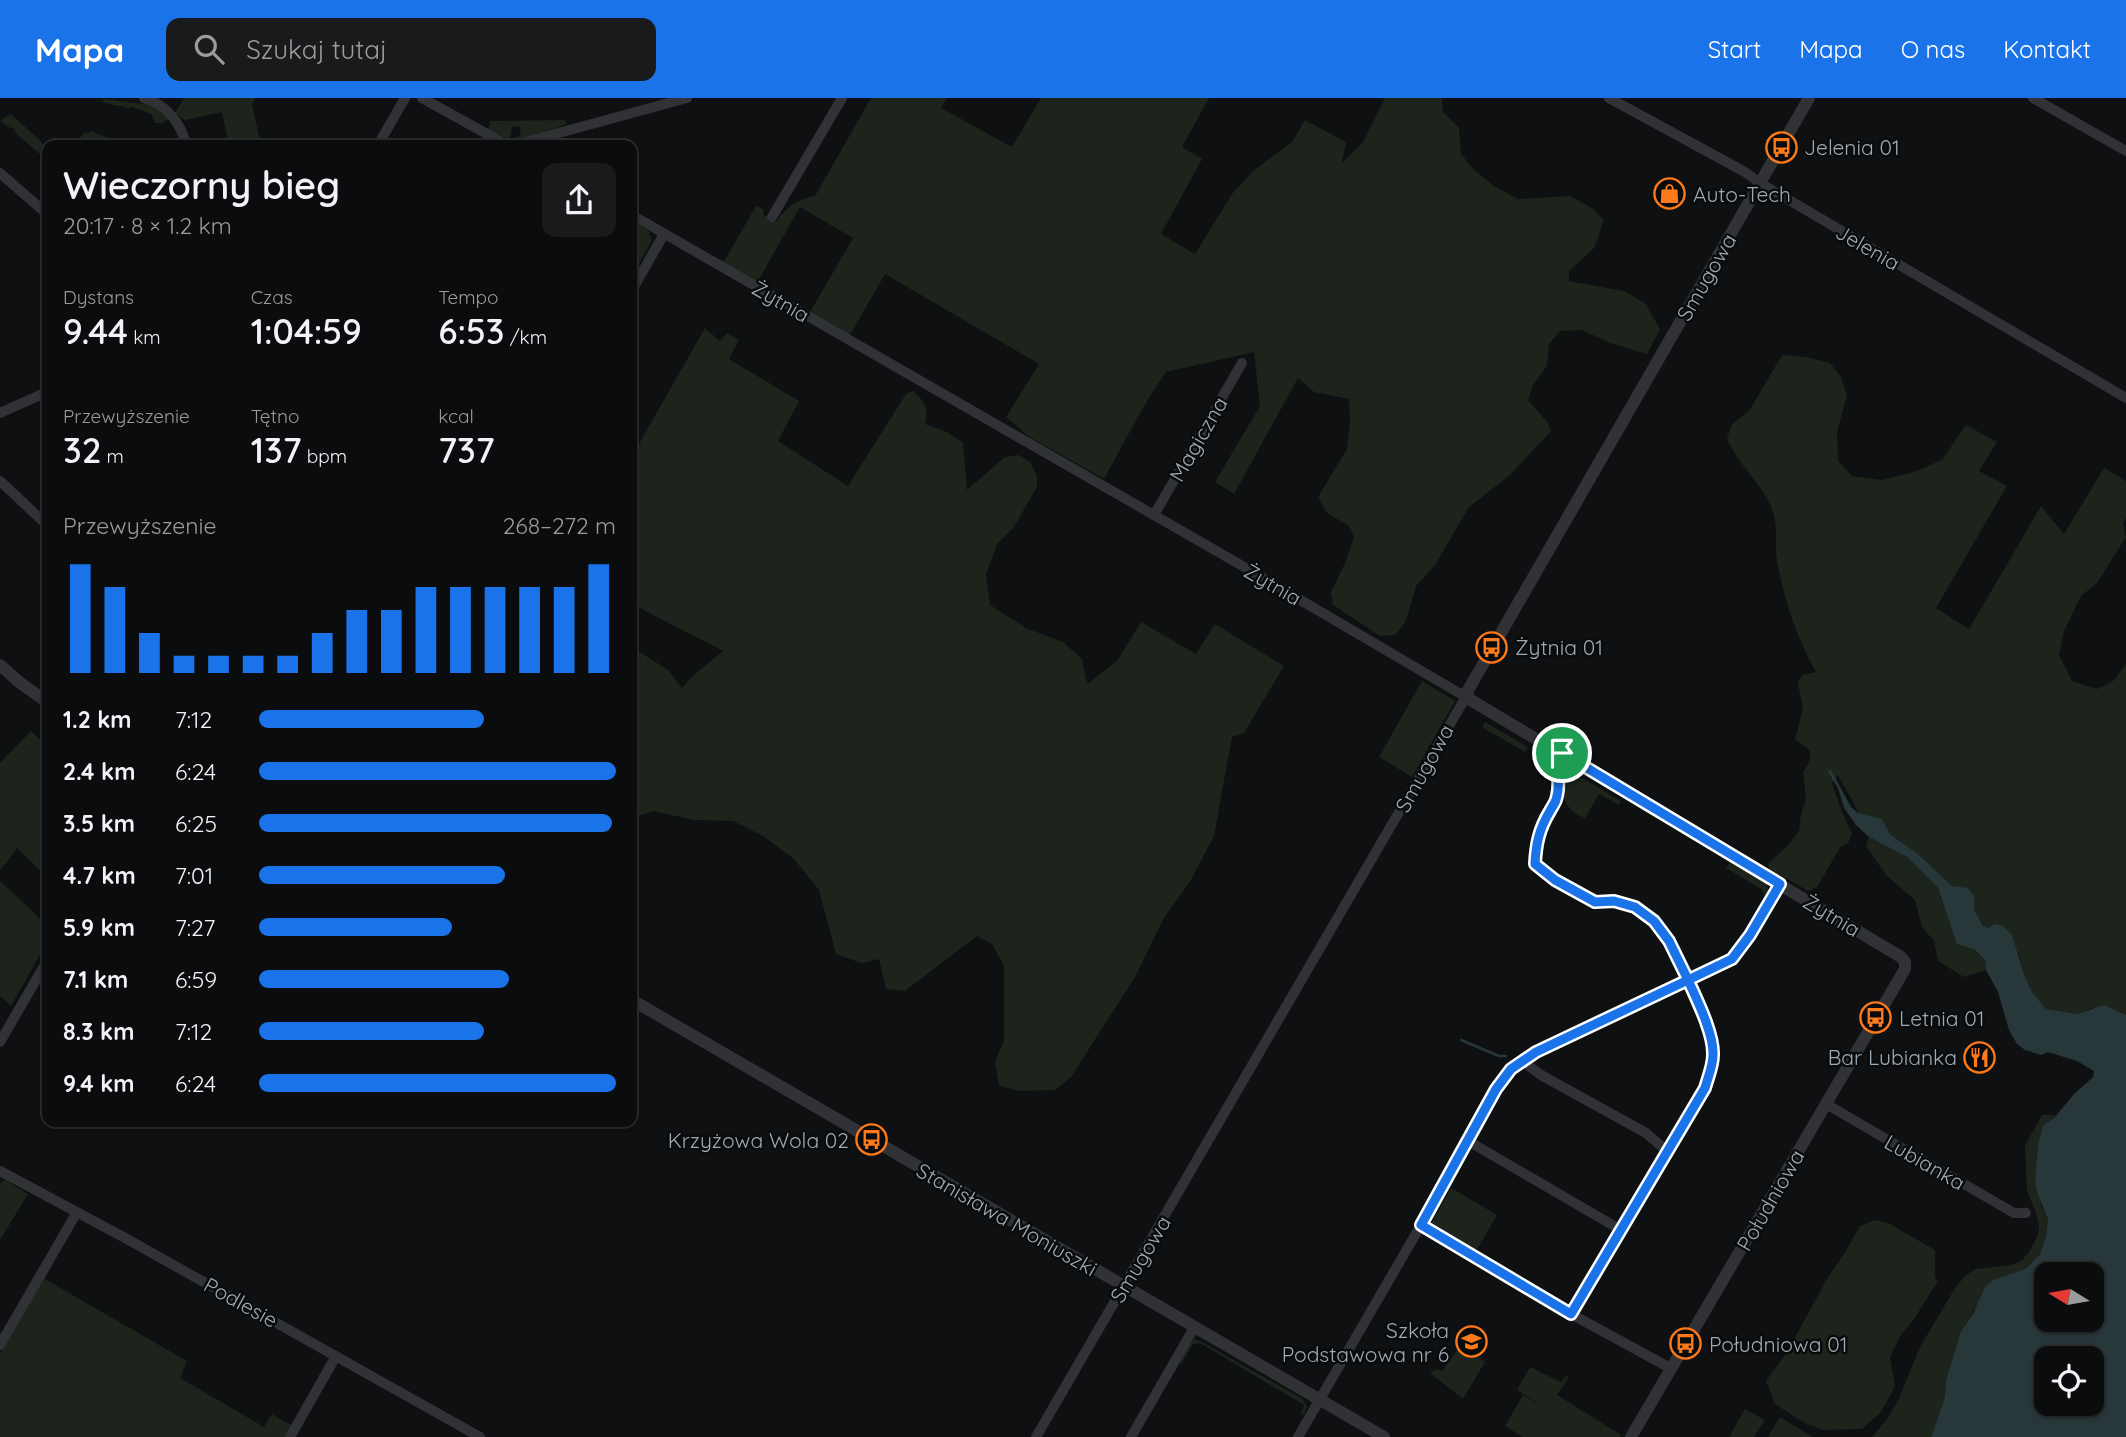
<!DOCTYPE html>
<html lang="pl">
<meta charset="utf-8">
<style>
:root{--surface:#0b0c0d;--page:#191a1b;--text:#f1f3f6;--muted:#9a9b9d;--line:#2b2c2e;--accent:#1a73e8}
body{margin:0;font-family:Quicksand,sans-serif;background:var(--page);color:var(--text);height:100vh;display:flex;flex-direction:column;font-size:26px;white-space:nowrap}
*{box-sizing:border-box;margin:0}
p{font-size:23px;color:var(--muted)}
.icon{flex:none;width:38px;height:38px;fill:none;stroke:currentColor;stroke-width:2;stroke-linecap:round;stroke-linejoin:round}
.map{position:relative;flex:1;overflow:hidden}
.details{position:absolute;left:42px;top:42px;width:595px;height:987px;display:flex;flex-direction:column;background:var(--surface);border-radius:14px;box-shadow:0 2px 5px #0004,0 0 0 2px var(--line)}
.details>*{flex:none}
.needle{width:46px;rotate:281deg}
.tools{position:absolute;left:2034px;top:1164px;display:grid;gap:14px}
.tools a{display:grid;place-items:center;width:70px;height:70px;border-radius:14px;background:var(--surface);box-shadow:0 2px 5px #0004,0 0 0 2px var(--line);font-size:35px}
.pin{position:absolute;display:grid;place-items:center;width:60px;height:60px;color:#fff;margin:-30px;border:4px solid #fff;border-radius:50%;box-shadow:0 2px 7px #0007}
.round{display:grid;place-items:center;flex:none;width:74px;height:74px;border-radius:14px;background:var(--page)}
.head{display:flex;align-items:center;justify-content:space-between;height:119px;padding:0 21px}
h1{font-size:38px;font-weight:600;line-height:52px}
.metrics{display:grid;grid-template-columns:repeat(3,1fr);gap:10px;height:119px;padding:7px 21px}
.metrics div{display:grid;align-content:center}
.metrics b{font-size:35px;font-weight:600}
.metrics small{font-size:19px;font-weight:400}
.metrics p{font-size:19px}
.chart{height:196px;padding:14px 21px}
.chart p{display:flex;justify-content:space-between}
.chart svg{width:100%;height:126px;margin-top:7px;stroke:var(--accent);stroke-width:6}
ul{padding:0 21px;list-style:none;font-size:23px}
li{display:grid;grid-template-columns:112px 84px 1fr;align-items:center;height:52px}
li i{height:18px;border-radius:9px;background:var(--accent)}
header{display:flex;align-items:center;gap:42px;box-sizing:border-box;height:98px;padding:0 35px;background:var(--accent);color:#fff}
header strong{font-size:33px}
nav{display:flex;gap:38px;margin-inline-start:auto;font-size:24px}
.search{width:490px;height:63px;background:var(--page);display:flex;align-items:center;gap:18px;box-sizing:border-box;padding:0 24px;border-radius:14px;color:var(--muted);font-size:26px}
.map>svg:first-child{display:block}
</style>
<header>
<strong>Mapa</strong>
<div class="search"><svg class="icon" aria-label="search" viewBox="0 0 24 24"><circle cx="10" cy="10" r="6"/><path d="M15 15l6 6"/></svg>Szukaj tutaj</div>
<nav><a>Start</a><a>Mapa</a><a>O nas</a><a>Kontakt</a></nav>
</header>
<div class="map">
<svg width="2126" height="1339" viewBox="0 0 2126 1339">
<rect width="100%" height="100%" fill="#0f1011"/>
<g fill="#1c241c">
<polygon points="184,0 255,0 252,6 261,47 229,47 222,14 185,22 175,15"/>
<path d="M871,0h76l-6,10 71,39 29,-49h168l-27,49 20,12 -41,75 34,20 37,-60 21,-23 39,-29 13,-22 41,22 -4,21 21,-21 22,-44h57l1,14 16,16 2,26 14,17 19,15 24,13 52,-3 22,12 12,12 -10,28 -25,23v10l55,10 21,12 15,26 -13,25 -37,-11 -28,-13 -22,1 -11,13 -2,22 -14,19 -5,15 20,23 3,8 -42,45 -40,31 -34,58 -19,21 -10,35 -11,14 -15,1 -47,-31 -2,-13 15,-31 8,-24 -5,-11 -22,-13 -9,-16 29,-48 3,-28 -1,-22 -35,-7 -16,-14 -64,116 -19,-12 45,-76 -6,-54 -88,20c-24,34 -42,71 -62,107l-76,-43 -22,-19 33,-53 -154,-90 -35,61 -40,-23 43,-74 -53,-31 -43,76 -34,-20 33,-57 7,3 1,6 12,7c10,-15 22,-23 39,-26z"/>
<path d="M104,1l47,6 18,14 -7,4h-7l-4,-9 -21,-8 1,3c-10,-4 -19,-3 -29,-7z"/>
<polygon points="11,16 47,49 47,62 15,35 16,33 11,29 10,30 0,23"/>
<polygon points="565,22 567,26 517,44 513,42 521,36 519,28 512,29 511,37 508,41 488,31 491,23"/>
<polygon points="91,33 93,34 127,47 74,47 85,34 89,35"/>
<polygon points="632,123 650,134 649,136 652,142 632,178"/>
<path d="M705,230l15,13 7,-8 12,7 -10,19 70,42 -21,40 70,45 58,-92 7,-3c12,11 16,16 12,33l22,8 16,11 4,47 38,-33 13,-2 12,7 7,14v11l-23,40 -17,17 -11,31 4,30 36,23 37,14 19,17 5,25 30,-23 24,-39 55,32 19,-30 69,42 -40,67 -12,4 -18,99 -23,44 -27,38 -29,59 -64,100 -16,13 -36,1 -20,-5 -4,-25 9,-20v-75l-12,-22 -15,-8 -72,55 -19,-2 -7,-30 -18,4 -25,-9 -17,-64 -25,-31 -31,-23 -30,-15 -39,-1 -41,-9 -21,7v-171l36,23 14,18 14,-15 27,-22 -91,-47v-148z"/>
<path d="M1782,257l23,2 25,6 11,14 6,18 -10,37 1,29 14,15 30,4 32,-8 28,-12 24,-35 31,17 -18,29 28,15 -71,122 33,21 72,-123 23,28 40,-66 22,13v37l-3,6 3,13 -29,46 -16,13 -17,35 -5,24 13,26 25,8 16,-8 13,-17v351l-33,-7 -15,6 -32,-5 -14,-16 -7,-16 -6,-24 -30,-25 -6,-2 -9,-17v-13l-22,-10 -34,-32 -28,-20 -5,-9 -9,-7 -18,-5c-4,-13 -14,-25 -20,-38l-6,8 9,26 11,25 -4,9 -7,3 -24,41 -9,4 -39,-22 -1,-5 21,-20 10,-13 2,-17 5,-14 -3,-28 7,-11v-11l-15,-11 8,-30 -5,-27 4,-7 14,-3c-19,-34 -33,-74 -39,-112 -3,-14 1,-30 -3,-44 -7,-30 -36,-49 -47,-78l5,-14 17,-13z"/>
<polygon points="1422,583 1455,603 1412,679 1379,659"/>
<polygon points="1485,624 1528,649 1525,654 1482,629"/>
<polygon points="31,633 47,648 47,779 17,750 0,773 0,665"/>
<path d="M1560,667l61,36 -2,4 -20,-11 -14,24c-26,-10 -23,-29 -25,-53z"/>
<polygon points="1869,739 1907,759 1938,790 1942,804 1974,851 1985,864 1986,872 1964,879 1938,863 1934,843 1922,829 1915,802 1886,777 1866,748"/>
<polygon points="1730,764 1767,786 1768,792 1765,798 1761,791 1726,770"/>
<polygon points="0,783 47,827 47,844 11,908 0,898"/>
<polygon points="2042,1017 2055,1017 2054,1020 2043,1027 2038,1046 2035,1081 2042,1110 2048,1122 2046,1138 2040,1156 2027,1170 1993,1182 1961,1233 1946,1282 1945,1299 1931,1339 1872,1339 1887,1321 1898,1303 1920,1249 1955,1190 1966,1177 1976,1171 2011,1167 2022,1162 2029,1154 2038,1137 2039,1128 2036,1115 2027,1093 2025,1047"/>
<polygon points="5,1082 28,1096 0,1142 0,1085"/>
<polygon points="1451,1090 1497,1117 1476,1153 1431,1126"/>
<polygon points="1874,1122 1888,1125 1935,1152 1935,1179 1938,1183 1914,1221 1900,1238 1890,1259 1895,1289 1881,1314 1862,1331 1823,1332 1803,1324 1775,1306 1766,1283 1787,1254 1828,1179 1844,1156 1860,1128"/>
<polygon points="43,1180 187,1263 180,1280 264,1329 272,1316 292,1328 286,1339 0,1339 0,1255"/>
<polygon points="1194,1241 1202,1244 1303,1301 1307,1309 1303,1317 1301,1316 1304,1307 1200,1245 1193,1246 1181,1266 1179,1264"/>
<polygon points="1461,1246 1485,1264 1463,1301 1430,1275 1436,1271 1442,1273"/>
<polygon points="1530,1269 1561,1284 1566,1278 1569,1279 1557,1297 1621,1337 1620,1339 1523,1339 1505,1328 1523,1297 1546,1310 1517,1292"/>
<polygon points="1745,1311 1765,1322 1754,1339 1729,1339"/>
<polygon points="1780,1319 1813,1339 1768,1339"/>
</g>
<path fill="#28373a" fill-rule="evenodd" d="M1827,672h4l20,37 7,6 24,6 8,15 28,20 34,32 16,2 6,8v13l9,17 6,2 5,-4 9,2 9,9 13,42 7,15 14,17 32,5 26,-9 22,10v422h-195l14,-40 1,-17 15,-49 13,-19 11,-25 8,-7 34,-12 13,-14 6,-18 2,-16 -11,-28 -2,-13 3,-35 5,-19 11,-7 21,-25 18,-16 1,-6 -17,-10 -29,-9 -7,3 -16,-5 -8,-6 -8,-14 -11,-38 -12,-22 -1,-9 -11,-12 -17,-5 -19,-56 -31,-31 -38,-20 -13,-12 -12,-17 -6,-20zM2046,1176h45v46h-45zM2046,1260h45v46h-45z"/>
<g fill="none" stroke-linecap="round" stroke-linejoin="round">
<polyline stroke="#28373a" stroke-width="2.5" points="1461,942 1499,958 1506,958"/>
<g stroke="#303236" stroke-width="10">
<path d="M144,0c23,7 37,25 42,47"/>
<polyline points="422,0 507,47"/>
<polyline points="1609,0 1745,74 1760,85 2126,300"/>
<polyline points="2033,0 2126,53"/>
<polyline points="378,47 405,0"/>
<polyline points="520,47 522,45 687,0"/>
<polyline points="0,75 47,116"/>
<polyline points="632,117 1246,470 1459,595 1467,597 1036,1339"/>
<polyline points="772,119 842,0"/>
<polyline points="632,192 664,136"/>
<polyline points="0,315 47,294"/>
<polyline points="0,383 47,427"/>
<polyline points="1154,417 1242,265"/>
<path d="M1562,655c-8,16 -1,27 -5,43 -1,7 -4,9 -7,15 -10,17 -14,33 -15,53 10,10 51,39 64,39 14,1 21,-4 36,4 34,18 54,74 67,108 4,12 11,24 11,36 1,13 -5,25 -8,37l-134,226"/>
<polyline points="0,944 47,863"/>
<polyline points="1525,962 1530,969 1541,977 1646,1035 1667,1053"/>
<polyline points="1826,1006 2014,1115 2026,1115"/>
<polyline points="1468,1043 1621,1132"/>
<polyline points="0,1073 127,1141 480,1339"/>
<polyline points="1421,1127 1571,1216 1672,1271"/>
<polyline points="0,1247 77,1114"/>
<polyline points="290,1339 336,1258"/>
<polyline points="1131,1339 1194,1230"/>
<polyline points="1298,1339 1421,1127 1496,991 1511,971 1536,954 1732,861 1750,837 1780,786"/>
</g>
<g stroke="#303236" stroke-width="12">
<polyline points="0,567 19,584 47,604"/>
<polyline points="632,902 1384,1339"/>
<polyline points="1631,1339 1905,871 1905,864 1901,859 1469,601 1467,594 1809,0"/>
</g>
</g>
<g fill="none" stroke-linecap="round" stroke-linejoin="round">
<defs>
<path id="route" d="M1562,655c-8,16 -1,27 -5,43 -1,7 -4,9 -7,15 -11,18 -14,33 -15,53l20,16 40,22 19,-1 21,6 19,14 15,20 19,39 -152,72 -25,17 -15,20 -75,136 150,89 134,-226c3,-11 8,-22 8,-33 1,-21 -16,-55 -25,-75l44,-21 18,-24 30,-51 -218,-131"/>
</defs>
<use href="#route" stroke="#fff" stroke-width="14"/>
<use href="#route" stroke="#1a73e8" stroke-width="9"/>
</g>
<defs>
<symbol id="bus-ring" viewBox="-11 -11 22 22"><circle r="9.5" fill="#0a0b0c" stroke="#fd7a1b" stroke-width="1.5"/><path d="M-5-6H5V4H4V6H2V4H-2V6H-4V4H-5ZM-3.5-4V0h7V-4ZM-3.5 1.2v1.5H-2V1.2ZM2 1.2v1.5H3.5V1.2Z" fill="#fd7a1b"/></symbol>
<symbol id="shop-ring" viewBox="-11 -11 22 22"><circle r="9.5" fill="#0a0b0c" stroke="#fd7a1b" stroke-width="1.5"/><path d="M-5-2.5h2.3a2.7 3.5 0 0 1 5.4 0H5L5.5 6h-11ZM-1.5-2.5h3a1.5 2.3 0 0 0-3 0Z" fill="#fd7a1b"/></symbol>
<symbol id="restaurant-ring" viewBox="-11 -11 22 22"><circle r="9.5" fill="#0a0b0c" stroke="#fd7a1b" stroke-width="1.5"/><path d="M-5-6h1v4h1v-4h1v4h1v-4h1v5L-1.5 .5V6h-2V.5L-5-1ZM5-6V6H3V1.5H1.5Q1.5-4 5-6Z" fill="#fd7a1b"/></symbol>
<symbol id="school-ring" viewBox="-11 -11 22 22"><circle r="9.5" fill="#0a0b0c" stroke="#fd7a1b" stroke-width="1.5"/><path d="M0-5L7-2L0 1L-7-2ZM-4 1L0 2.5L4 1V4Q0 6-4 4Z" fill="#fd7a1b"/></symbol>
</defs>
<g fill-rule="evenodd">
<use href="#bus-ring" x="1764" y="32" width="35" height="35"/>
<use href="#shop-ring" x="1652" y="78" width="35" height="35"/>
<use href="#bus-ring" x="1474" y="532" width="35" height="35"/>
<use href="#bus-ring" x="1858" y="902" width="35" height="35"/>
<use href="#restaurant-ring" x="1962" y="942" width="35" height="35"/>
<use href="#bus-ring" x="854" y="1024" width="35" height="35"/>
<use href="#school-ring" x="1454" y="1226" width="35" height="35"/>
<use href="#bus-ring" x="1668" y="1228" width="35" height="35"/>
</g>
<g text-anchor="middle" dominant-baseline="central" stroke-width="5" stroke-linejoin="round" paint-order="stroke">
<g font-size="21" fill="#9faab3" stroke="#0a0b0c" text-anchor="start">
<text x="1804" y="49">Jelenia 01</text>
<text x="1693" y="96">Auto-Tech</text>
<text x="1515" y="549">Żytnia 01</text>
<text x="1899" y="920">Letnia 01</text>
<text x="1957" y="959" text-anchor="end">Bar Lubianka</text>
<text x="849" y="1042" text-anchor="end">Krzyżowa Wola 02</text>
<text x="1449" y="1232" text-anchor="end">Szkoła<tspan x="1449" dy="24">Podstawowa nr 6</tspan></text>
<text x="1709" y="1246">Południowa 01</text>
</g>
<g font-size="21" fill="#9faab3" stroke="#0a0b0c">
<text transform="translate(1868 149) rotate(30)">Jelenia</text>
<text transform="translate(1706 179) rotate(-60)">Smugowa</text>
<text transform="translate(781 203) rotate(30)">Żytnia</text>
<text transform="translate(1198 341) rotate(-60)">Magiczna</text>
<text transform="translate(1273 486) rotate(30)">Żytnia</text>
<text transform="translate(1424 670) rotate(-61)">Smugowa</text>
<text transform="translate(1832 817) rotate(31)">Żytnia</text>
<text transform="translate(1925 1064) rotate(30)">Lubianka</text>
<text transform="translate(1770 1102) rotate(-60)">Południowa</text>
<text transform="translate(1007 1121) rotate(30)">Stanisława Moniuszki</text>
<text transform="translate(1140 1161) rotate(-59)">Smugowa</text>
<text transform="translate(241 1204) rotate(29)">Podlesie</text>
</g>
</g>
</svg>
<div class="tools">
<a><svg class="needle" viewBox="-14 -14 28 28"><path d="M0-13l5 13h-10z" fill="#e53935"/><path d="M0 13l5-13h-10z" fill="#9a9b9d"/></svg></a>
<a><svg class="icon" aria-label="locate" viewBox="0 0 24 24"><circle cx="12" cy="12" r="6"/><path d="M12 2v4M12 18v4M2 12h4M18 12h4"/></svg></a>
</div>
<div class="pin" style="left:1562px;top:655px;background:#1e9e55"><svg class="icon" aria-label="arrive" viewBox="0 0 24 24"><path d="M6 21V4h12l-3 4 3 4H6"/></svg></div>
<section class="details">
<div class="head"><div><h1>Wieczorny bieg</h1><p>20:17 · 8 × 1.2 km</p></div><a class="round"><svg class="icon" aria-label="share" viewBox="0 0 24 24"><path d="M12 15V3M7 8l5-5 5 5M5 13v7h14v-7"/></svg></a></div>
<div class="metrics">
<div><p>Dystans</p><b>9.44<small> km</small></b></div>
<div><p>Czas</p><b>1:04:59</b></div>
<div><p>Tempo</p><b>6:53<small> /km</small></b></div>
</div>
<div class="metrics">
<div><p>Przewyższenie</p><b>32<small> m</small></b></div>
<div><p>Tętno</p><b>137<small> bpm</small></b></div>
<div><p>kcal</p><b>737</b></div>
</div>
<div class="chart"><p><span>Przewyższenie</span>268–272 m</p>
<svg viewBox="0 0 160 44" preserveAspectRatio="none"><path d="M5 44V6M15 44V14M25 44V30M35 44V38M45 44V38M55 44V38M65 44V38M75 44V30M85 44V22M95 44V22M105 44V14M115 44V14M125 44V14M135 44V14M145 44V14M155 44V6"/></svg>
</div>
<ul>
<li><b>1.2 km</b>7:12<i style="width:63%"></i></li>
<li><b>2.4 km</b>6:24<i style="width:100%"></i></li>
<li><b>3.5 km</b>6:25<i style="width:99%"></i></li>
<li><b>4.7 km</b>7:01<i style="width:69%"></i></li>
<li><b>5.9 km</b>7:27<i style="width:54%"></i></li>
<li><b>7.1 km</b>6:59<i style="width:70%"></i></li>
<li><b>8.3 km</b>7:12<i style="width:63%"></i></li>
<li><b>9.4 km</b>6:24<i style="width:100%"></i></li>
</ul>
</section>
</div>
